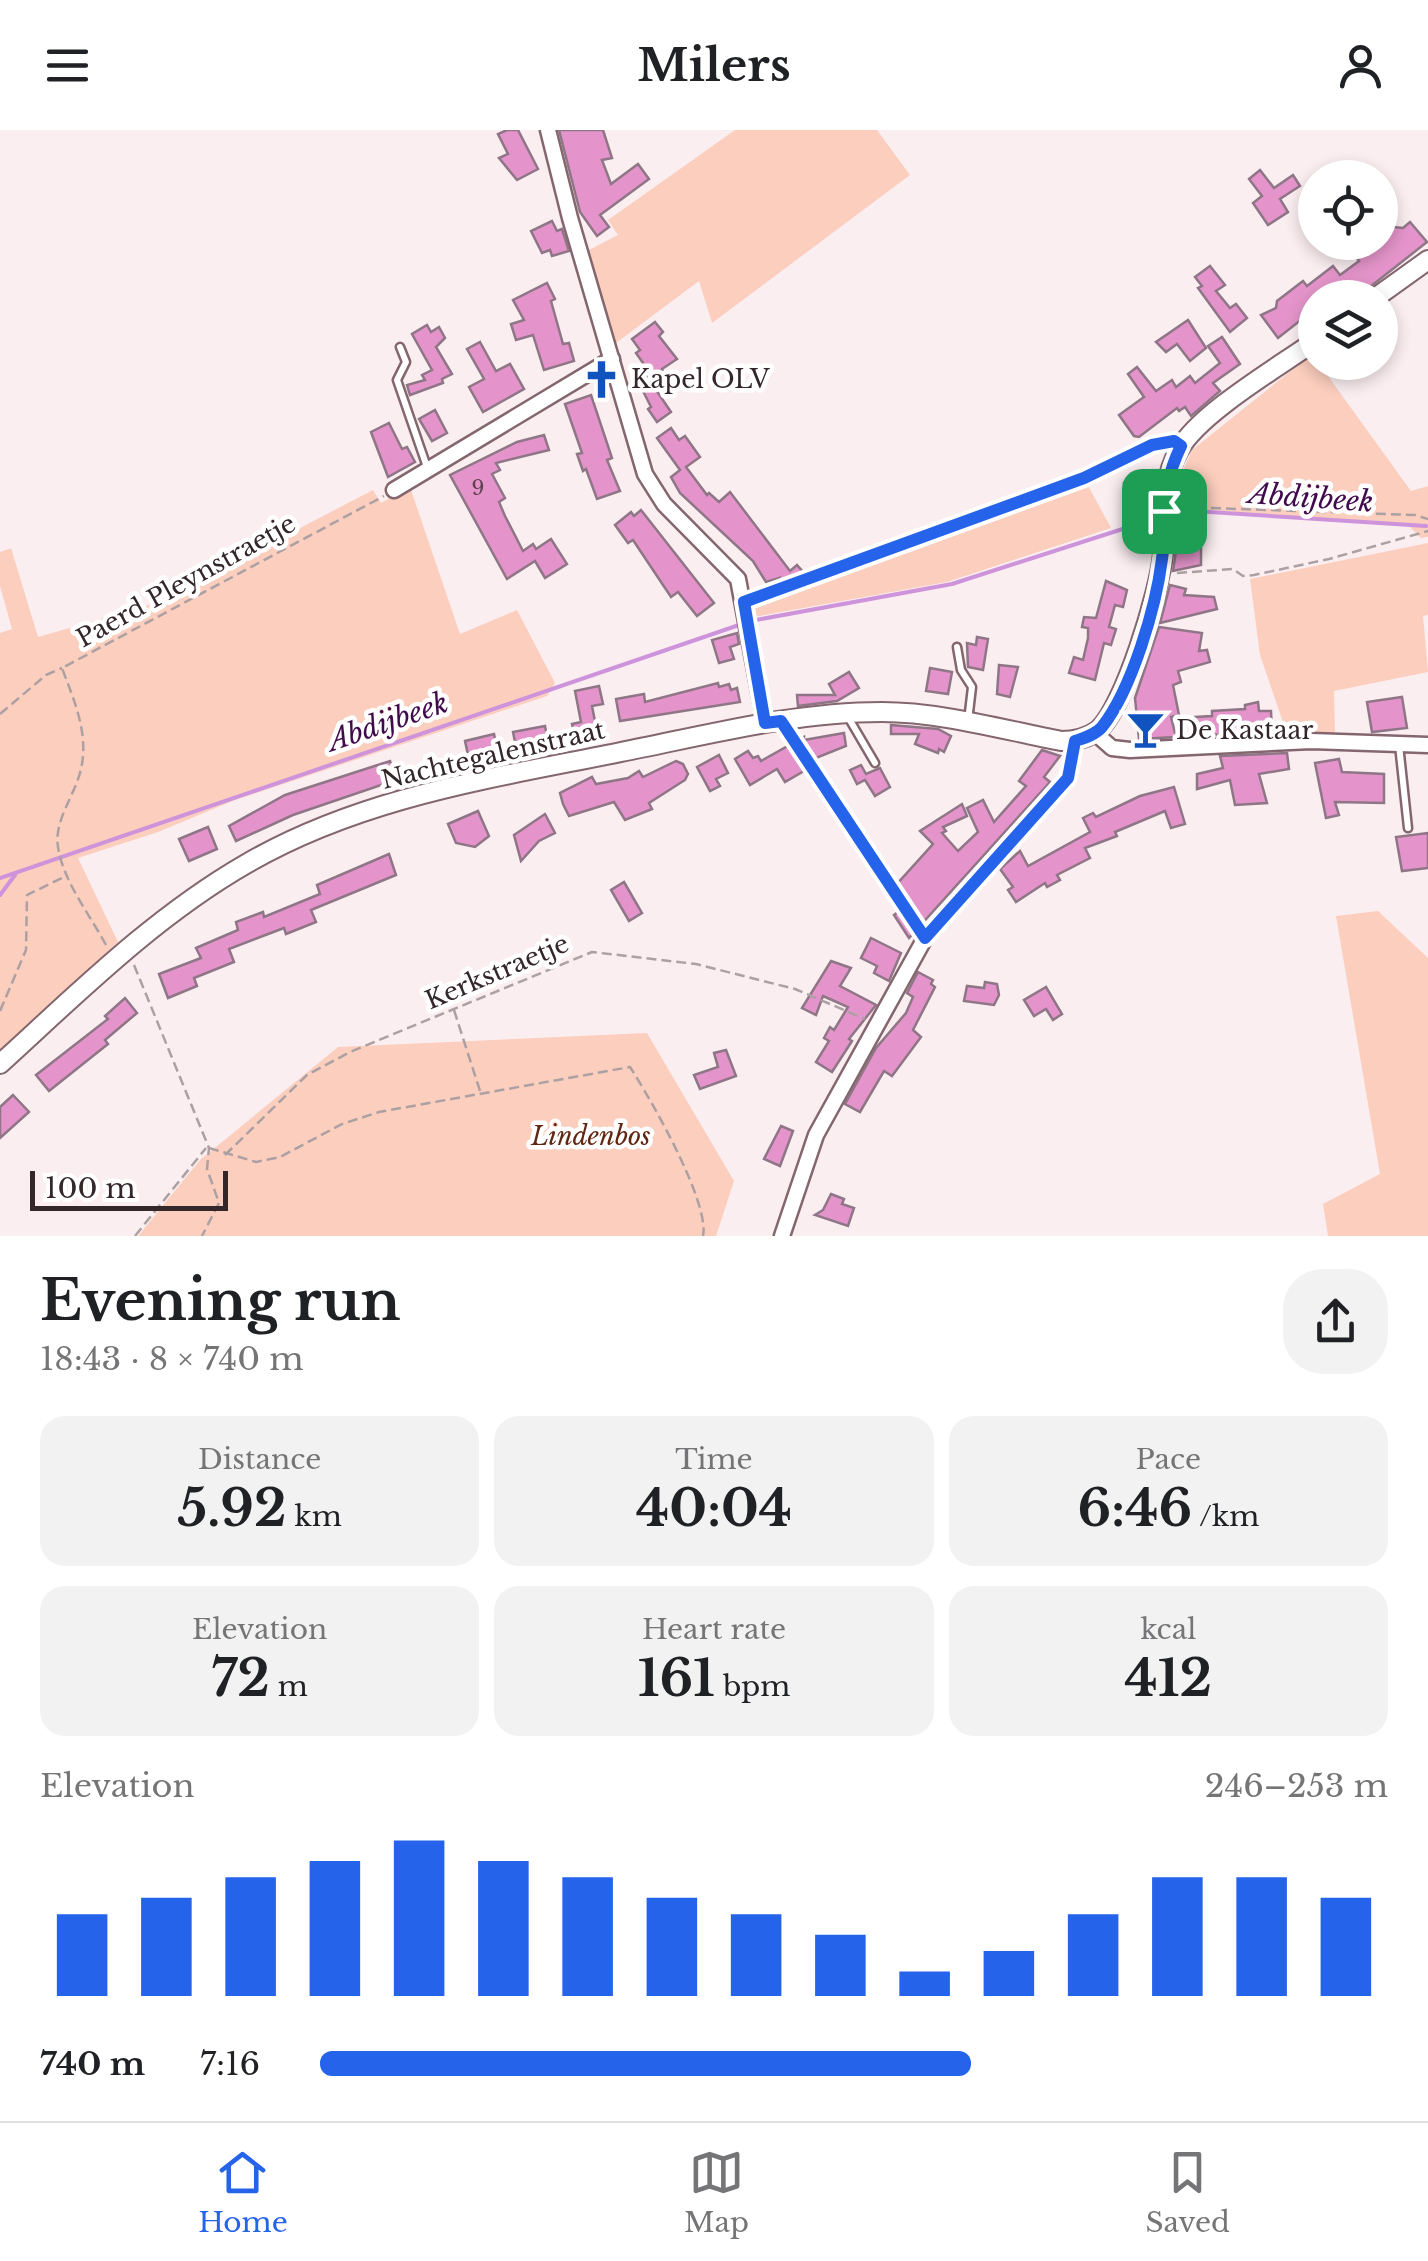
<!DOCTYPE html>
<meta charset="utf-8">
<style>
:root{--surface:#fff;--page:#f2f2f2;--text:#202124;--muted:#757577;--line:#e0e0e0;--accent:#2563eb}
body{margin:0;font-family:"Libre Baskerville",serif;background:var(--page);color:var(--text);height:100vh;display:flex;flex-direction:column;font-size:38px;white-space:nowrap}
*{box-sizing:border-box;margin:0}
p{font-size:32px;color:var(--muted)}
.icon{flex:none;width:55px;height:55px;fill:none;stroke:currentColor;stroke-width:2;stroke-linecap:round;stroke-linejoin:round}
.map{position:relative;height:1106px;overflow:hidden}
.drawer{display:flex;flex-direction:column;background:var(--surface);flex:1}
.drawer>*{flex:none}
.controls{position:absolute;left:1298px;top:30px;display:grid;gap:20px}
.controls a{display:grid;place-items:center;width:100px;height:100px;border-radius:50%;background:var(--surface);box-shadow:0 5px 15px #0003;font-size:50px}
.scale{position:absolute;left:30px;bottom:25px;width:198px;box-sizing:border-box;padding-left:10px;border:5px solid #33272a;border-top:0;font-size:28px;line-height:35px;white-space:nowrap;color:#33272a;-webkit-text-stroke:8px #fff;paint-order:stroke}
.pin{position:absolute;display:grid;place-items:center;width:85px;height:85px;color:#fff;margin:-42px;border-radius:20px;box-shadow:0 5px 15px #0006}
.round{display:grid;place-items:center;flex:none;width:105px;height:105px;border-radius:40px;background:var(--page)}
.summary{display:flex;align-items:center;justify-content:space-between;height:170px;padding:0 40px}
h1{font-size:55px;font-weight:700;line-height:75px}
.metrics{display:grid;grid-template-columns:repeat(3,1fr);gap:15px;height:170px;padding:10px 40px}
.metrics div{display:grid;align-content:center;border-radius:25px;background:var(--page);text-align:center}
.metrics b{font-size:50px;font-weight:700}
.metrics small{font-size:28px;font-weight:400}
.metrics p{font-size:28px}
.chart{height:280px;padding:20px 40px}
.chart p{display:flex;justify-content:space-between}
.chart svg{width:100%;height:180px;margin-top:10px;stroke:var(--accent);stroke-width:6}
ul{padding:0 40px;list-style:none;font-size:32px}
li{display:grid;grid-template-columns:160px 120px 1fr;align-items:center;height:75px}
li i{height:25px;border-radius:12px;background:var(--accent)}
header{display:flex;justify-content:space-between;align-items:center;height:130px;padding:0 40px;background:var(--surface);font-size:45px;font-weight:700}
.menu{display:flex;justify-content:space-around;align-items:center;height:140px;border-top:2px solid var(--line);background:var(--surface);font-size:28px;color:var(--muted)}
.menu a{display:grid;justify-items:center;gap:5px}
.menu .current{color:var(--accent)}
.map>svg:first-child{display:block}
</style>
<header><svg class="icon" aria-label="menu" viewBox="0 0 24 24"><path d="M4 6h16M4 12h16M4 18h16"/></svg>Milers<svg class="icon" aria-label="person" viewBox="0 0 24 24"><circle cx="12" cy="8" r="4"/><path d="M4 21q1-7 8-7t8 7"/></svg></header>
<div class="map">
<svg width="1428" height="1106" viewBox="0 0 1428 1106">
<rect width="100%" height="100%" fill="#fbeef1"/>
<g fill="#fbcebe">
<polygon points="735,0 877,0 910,45 712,193 699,151 616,213 585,122 618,105 608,90"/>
<polygon points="1312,224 1411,361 1428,356 1428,407 1421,408 1409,396 1175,377 1182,343 1192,320"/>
<polygon points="1085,350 1111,398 947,452 754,487 754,475"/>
<polygon points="410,357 460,504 517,480 555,553 547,566 235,670 158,702 78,728 118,812 0,921 0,503 12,499 0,456 0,422 11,418 38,507 156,473 373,360 381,373"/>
<polygon points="1428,413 1428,485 1423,486 1428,542 1334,561 1335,604 1287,604 1260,525 1250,449"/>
<polygon points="1378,781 1428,828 1428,1106 1328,1106 1323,1074 1380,1044 1336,786"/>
<polygon points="647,903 734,1051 716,1106 138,1106 200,1030 338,917"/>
</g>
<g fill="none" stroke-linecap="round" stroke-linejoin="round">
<g stroke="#cd93db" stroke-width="4">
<polyline points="1194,381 1426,396"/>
<polyline points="756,490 952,454 1135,395"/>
<polyline points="0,748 739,495"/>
<polyline points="0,765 15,745"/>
</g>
</g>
<g fill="#e494ca" stroke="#8f7686" stroke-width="2.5">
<polygon points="507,0 518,0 538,39 517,50 499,28 508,24 498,4"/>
<polygon points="559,0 603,0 612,28 602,30 611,54 638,34 649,49 600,85 609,97 597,106 580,82"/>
<polygon points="1260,40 1274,58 1293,45 1300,56 1280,69 1288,82 1268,95 1253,73 1262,66 1249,49"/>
<polygon points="552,91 557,101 562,99 569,121 552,126 550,120 542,123 531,101"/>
<polygon points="1410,92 1427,112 1356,168 1315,168 1315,179 1278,208 1261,185 1276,178 1277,171 1303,151 1307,156 1333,136 1340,145 1359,131 1347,112 1380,112 1394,97 1403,98"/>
<polygon points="1210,136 1225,155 1216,161 1230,178 1236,174 1247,188 1230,202 1198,158 1202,156 1195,147"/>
<polygon points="547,153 555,169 551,171 563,214 569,213 574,231 544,240 533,205 516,210 511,194 524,190 513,170"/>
<polygon points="1188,190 1206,218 1190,231 1177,214 1166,222 1156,212"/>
<polygon points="655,192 663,202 659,206 677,229 662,239 667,254 656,260 671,282 657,292 648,279 651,277 640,255 650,243 636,223 640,220 632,209"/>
<polygon points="427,195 431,202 439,197 445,208 436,217 452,244 442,249 443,253 410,265 407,255 425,250 422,245 432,240 412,204"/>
<polygon points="1222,207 1240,234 1213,253 1220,261 1191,286 1185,277 1179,281 1177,278 1139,307 1134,306 1119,285 1144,267 1128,244 1137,237 1156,261 1172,250 1176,257 1190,246 1195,253 1220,233 1208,216"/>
<polygon points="480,212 496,241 510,234 524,259 483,282 469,257 484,249 467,219"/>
<polygon points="591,265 612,328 607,330 620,361 597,369 586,339 583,341 577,324 582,323 565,274"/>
<polygon points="435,280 447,303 432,311 419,289"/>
<polygon points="389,293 402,319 407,317 415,332 388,347 371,302"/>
<polygon points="671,298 679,310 685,306 700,327 686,337 707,365 709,363 719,372 730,362 790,441 797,435 804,443 774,457 779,448 766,452 753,431 680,363 671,347 680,340 657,308"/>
<polygon points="544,305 549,320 496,333 500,340 492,344 505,368 499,372 505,386 523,421 533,414 536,419 551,409 567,434 545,448 535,431 507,449 450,345 517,312"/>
<polygon points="1142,351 1145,376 1126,378 1124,353"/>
<polygon points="641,380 714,473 697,486 678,462 671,467 633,410 628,413 615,395 631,382 634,386"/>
<polygon points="1192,384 1191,407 1195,407 1194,417 1201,417 1201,435 1173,441 1181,387"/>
<polygon points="1106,451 1127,460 1123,477 1115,475 1109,497 1116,499 1111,515 1104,513 1095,550 1069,543 1074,527 1083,530 1088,508 1088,498 1082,497 1084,487 1096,488"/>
<polygon points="1170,455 1186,459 1184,465 1214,467 1217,479 1160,493"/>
<polygon points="1159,497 1202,503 1199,521 1207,520 1210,532 1178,541 1181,552 1173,555 1179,585 1171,587 1176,607 1139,609 1135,568"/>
<polygon points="737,503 739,514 730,517 734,529 719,533 712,510"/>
<polygon points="977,507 988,509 983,540 968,537 967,513 976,515"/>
<polygon points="999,535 1018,537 1010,567 997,564"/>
<polygon points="930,538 952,542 948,564 926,561"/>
<polygon points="849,542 859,558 837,571 798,576 797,565 835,565 829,554"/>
<polygon points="718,553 719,557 729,554 731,560 737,558 740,572 620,591 616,569 644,564 645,572"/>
<polygon points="599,556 603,574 592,576 598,607 576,612 572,594 581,592 575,561"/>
<polygon points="1402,567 1407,598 1372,602 1367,572"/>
<polygon points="1258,572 1259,581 1271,581 1272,602 1195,606 1195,587 1212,586 1212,581 1245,579 1245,575"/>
<polygon points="891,595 938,599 951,606 944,622 939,619 938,623 915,614 919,604 891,604"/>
<polygon points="545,596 549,616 517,622 513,602"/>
<polygon points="844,603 846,616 801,634 804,641 785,652 777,639 750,655 735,629 748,621 753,628 758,626 761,631 804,607 804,610"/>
<polygon points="494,604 498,623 469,630 465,611"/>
<polygon points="1042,620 1060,626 1044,647 1050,652 909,808 894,785 898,782 887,765 933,714 920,701 962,674 967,686 943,697 946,701 942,703 958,721 978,702 967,678 983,670 994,692 1026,656 1019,651"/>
<polygon points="1287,623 1289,639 1259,644 1267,673 1235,675 1230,650 1197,659 1197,644 1223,638 1220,626"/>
<polygon points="719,625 728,643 716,649 720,656 710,661 697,637"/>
<polygon points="1339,629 1342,642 1384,644 1384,673 1335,672 1339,685 1326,688 1315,633"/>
<polygon points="390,631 396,650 293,685 236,711 229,696 285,665"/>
<polygon points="676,631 683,634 688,644 685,650 649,673 652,679 625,690 614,672 569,686 563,674 560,663 592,647 596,654 628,648 639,641 643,647"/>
<polygon points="861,635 866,644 880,638 890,657 875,666 865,650 857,654 850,640"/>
<polygon points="1174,657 1185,694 1171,698 1165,681 1115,702 1117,706 1085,718 1090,728 1057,745 1060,750 1047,757 1045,753 1016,772 1008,760 1013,757 1000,739 1020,721 1028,736 1090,702 1083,688 1093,683 1096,687 1140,666"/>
<polygon points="478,681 489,706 475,717 456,713 448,694"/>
<polygon points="545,684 555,703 539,711 521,731 514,705"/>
<polygon points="208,697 217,719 189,731 179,709"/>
<polygon points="1428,703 1428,738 1402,741 1396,707"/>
<polygon points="389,724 396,745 311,780 316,792 286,804 284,798 229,819 234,832 194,848 197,856 168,868 159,844 201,828 196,818 238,800 236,792 263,782 264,787 320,764 317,755"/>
<polygon points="624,752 642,783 629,791 611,760"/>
<polygon points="871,808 901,823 889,851 874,843 877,836 861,828"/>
<polygon points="831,831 851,838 840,856 876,875 849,909 852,911 832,942 816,932 829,911 824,908 830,897 834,900 848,877 823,866 816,885 802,878"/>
<polygon points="918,842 933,850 931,854 935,857 913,900 921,907 892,946 884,941 860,982 845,974 876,918 906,883 913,867 907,863"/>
<polygon points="985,852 997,854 999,865 994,875 964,871 967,856 984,858"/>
<polygon points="1046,857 1062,884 1053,890 1046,879 1034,886 1024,870"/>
<polygon points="125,868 137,883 105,910 108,914 49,961 36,945 108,889 105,886"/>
<polygon points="726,920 736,946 700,959 694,945 718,937 714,923"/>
<polygon points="13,965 29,982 0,1008 0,977"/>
<polygon points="781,996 793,1001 780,1036 764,1029"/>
<polygon points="831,1064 844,1069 842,1074 854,1078 848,1096 815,1085 823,1080"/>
</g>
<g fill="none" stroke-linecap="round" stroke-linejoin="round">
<defs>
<g id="service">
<polyline points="400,217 406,232 397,250 427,337"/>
<polyline points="957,517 961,540 972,557 968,591"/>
<polyline points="848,587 875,633"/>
<polyline points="1399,615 1408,698"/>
</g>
<g id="minor">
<polyline points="548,0 570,88 645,344 664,374 738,449 765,593"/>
<polyline points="394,360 612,229"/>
<polyline points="1095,603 1112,618 1130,620 1311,611 1428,615"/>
<polyline points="782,1106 816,1005 925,808 1068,648 1075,611"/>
</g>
<g id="tertiary">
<polyline points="1375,168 1428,130"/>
<path d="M0,934c78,-71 154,-147 246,-200 115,-67 247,-86 375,-112 86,-17 173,-40 261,-40 59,0 122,18 179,29 13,0 25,-2 36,-10 27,-21 63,-142 66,-177 3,-37 -3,-70 16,-104 19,-36 101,-84 136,-109"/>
</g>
</defs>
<use href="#service" stroke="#83666e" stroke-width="11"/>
<use href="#minor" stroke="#83666e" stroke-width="19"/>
<use href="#tertiary" stroke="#83666e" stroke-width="22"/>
<g stroke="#aca0a3" stroke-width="2.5" stroke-dasharray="10 5" stroke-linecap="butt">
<polyline points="1181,377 1415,385 1428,389"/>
<polyline points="1177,443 1233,439 1243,446 1254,445 1329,429 1428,401"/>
<polyline points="754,471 1084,347 1152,315 1166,313"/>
<polyline points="0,584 46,545 62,538"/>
<polyline points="790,605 918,798"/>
<path d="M106,815c-16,-30 -43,-64 -48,-98 -4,-26 15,-49 22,-74 10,-37 -5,-70 -18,-105l322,-172"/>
<polyline points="134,835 209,1018 207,1039 219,1073 202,1106"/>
<polyline points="454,880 480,961"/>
<polyline points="0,881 26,820 27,765 66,746"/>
<path d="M209,1018l47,14 24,-5 62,-33 37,-12 251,-45c20,31 80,135 73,169"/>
<polyline points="225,1025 307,945 350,922 592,822 696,834 795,859 865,889"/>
<polyline points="135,1106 206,1018"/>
</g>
<use href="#service" stroke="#fff" stroke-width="6"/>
<use href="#minor" stroke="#fff" stroke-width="14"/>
<use href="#tertiary" stroke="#fff" stroke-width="18"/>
</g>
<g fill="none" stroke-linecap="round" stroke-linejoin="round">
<defs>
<path id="route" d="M1174,311l7,5c-22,45 -12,67 -19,113 -6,48 -30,130 -60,168 -7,8 -18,11 -27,14l-7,37 -143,160 -144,-217 -16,2 -21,-121 340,-124 68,-33z"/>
</defs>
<use href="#route" stroke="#fff" stroke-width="20"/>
<use href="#route" stroke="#2563eb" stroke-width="12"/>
</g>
<defs>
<symbol id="church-bare" viewBox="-9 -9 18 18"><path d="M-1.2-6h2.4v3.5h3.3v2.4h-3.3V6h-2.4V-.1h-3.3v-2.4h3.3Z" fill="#1153be" stroke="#fff" stroke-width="2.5" paint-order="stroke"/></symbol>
<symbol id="bar-bare" viewBox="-9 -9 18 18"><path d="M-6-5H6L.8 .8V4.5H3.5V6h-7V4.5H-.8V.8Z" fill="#1153be" stroke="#fff" stroke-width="2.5" paint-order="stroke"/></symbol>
</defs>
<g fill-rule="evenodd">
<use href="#church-bare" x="574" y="222" width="55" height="55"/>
<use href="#bar-bare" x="1118" y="572" width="55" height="55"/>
</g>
<g text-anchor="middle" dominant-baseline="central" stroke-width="9" stroke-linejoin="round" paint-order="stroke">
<g font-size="20" fill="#5f4252">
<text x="478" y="358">9</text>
</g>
<g font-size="25" fill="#33272a" stroke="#fff" text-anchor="start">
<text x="631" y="249">Kapel OLV</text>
<text x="1176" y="600">De Kastaar</text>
</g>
<g font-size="25" fill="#33272a" stroke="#fff">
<text transform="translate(186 451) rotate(-29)">Paerd Pleynstraetje</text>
<text transform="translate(493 625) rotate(-13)">Nachtegalenstraat</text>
<text transform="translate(497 842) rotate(-23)">Kerkstraetje</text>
</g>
<g font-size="25" font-style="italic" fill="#602712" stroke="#fff">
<text x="591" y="1006">Lindenbos</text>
</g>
<g font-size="28" font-style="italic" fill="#410a4c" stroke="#fff">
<text transform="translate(1311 368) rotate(4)">Abdijbeek</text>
<text transform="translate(388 592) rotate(-19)">Abdijbeek</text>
</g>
</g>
</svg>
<div class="controls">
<a><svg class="icon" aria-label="locate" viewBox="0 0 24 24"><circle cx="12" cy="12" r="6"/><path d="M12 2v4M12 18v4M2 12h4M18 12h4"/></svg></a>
<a><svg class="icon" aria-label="layers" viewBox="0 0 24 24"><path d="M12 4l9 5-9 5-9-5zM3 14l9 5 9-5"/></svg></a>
</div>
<div class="scale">100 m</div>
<div class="pin" style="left:1164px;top:381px;background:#1e9e55"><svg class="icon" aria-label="arrive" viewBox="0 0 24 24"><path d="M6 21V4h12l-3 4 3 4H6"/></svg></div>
</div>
<section class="drawer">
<div class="summary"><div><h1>Evening run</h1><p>18:43 · 8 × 740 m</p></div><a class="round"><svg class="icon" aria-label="share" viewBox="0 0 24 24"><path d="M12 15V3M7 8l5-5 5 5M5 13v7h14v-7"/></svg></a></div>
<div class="metrics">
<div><p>Distance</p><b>5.92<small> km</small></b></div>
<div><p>Time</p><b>40:04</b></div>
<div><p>Pace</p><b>6:46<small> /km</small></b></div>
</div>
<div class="metrics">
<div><p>Elevation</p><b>72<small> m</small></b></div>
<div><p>Heart rate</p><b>161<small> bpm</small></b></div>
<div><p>kcal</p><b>412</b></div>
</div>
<div class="chart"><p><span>Elevation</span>246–253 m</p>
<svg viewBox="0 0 160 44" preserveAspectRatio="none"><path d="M5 44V24M15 44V20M25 44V15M35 44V11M45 44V6M55 44V11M65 44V15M75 44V20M85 44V24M95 44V29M105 44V38M115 44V33M125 44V24M135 44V15M145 44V15M155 44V20"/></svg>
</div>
<ul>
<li><b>740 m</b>7:16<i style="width:61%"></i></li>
</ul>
</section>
<nav class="menu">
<a class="current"><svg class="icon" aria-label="home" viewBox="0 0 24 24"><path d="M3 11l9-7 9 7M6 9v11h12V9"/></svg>Home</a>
<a><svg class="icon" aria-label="map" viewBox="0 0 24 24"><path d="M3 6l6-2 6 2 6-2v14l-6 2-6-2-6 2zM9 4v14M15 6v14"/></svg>Map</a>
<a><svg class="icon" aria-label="saved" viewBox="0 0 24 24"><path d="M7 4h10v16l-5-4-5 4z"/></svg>Saved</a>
</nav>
